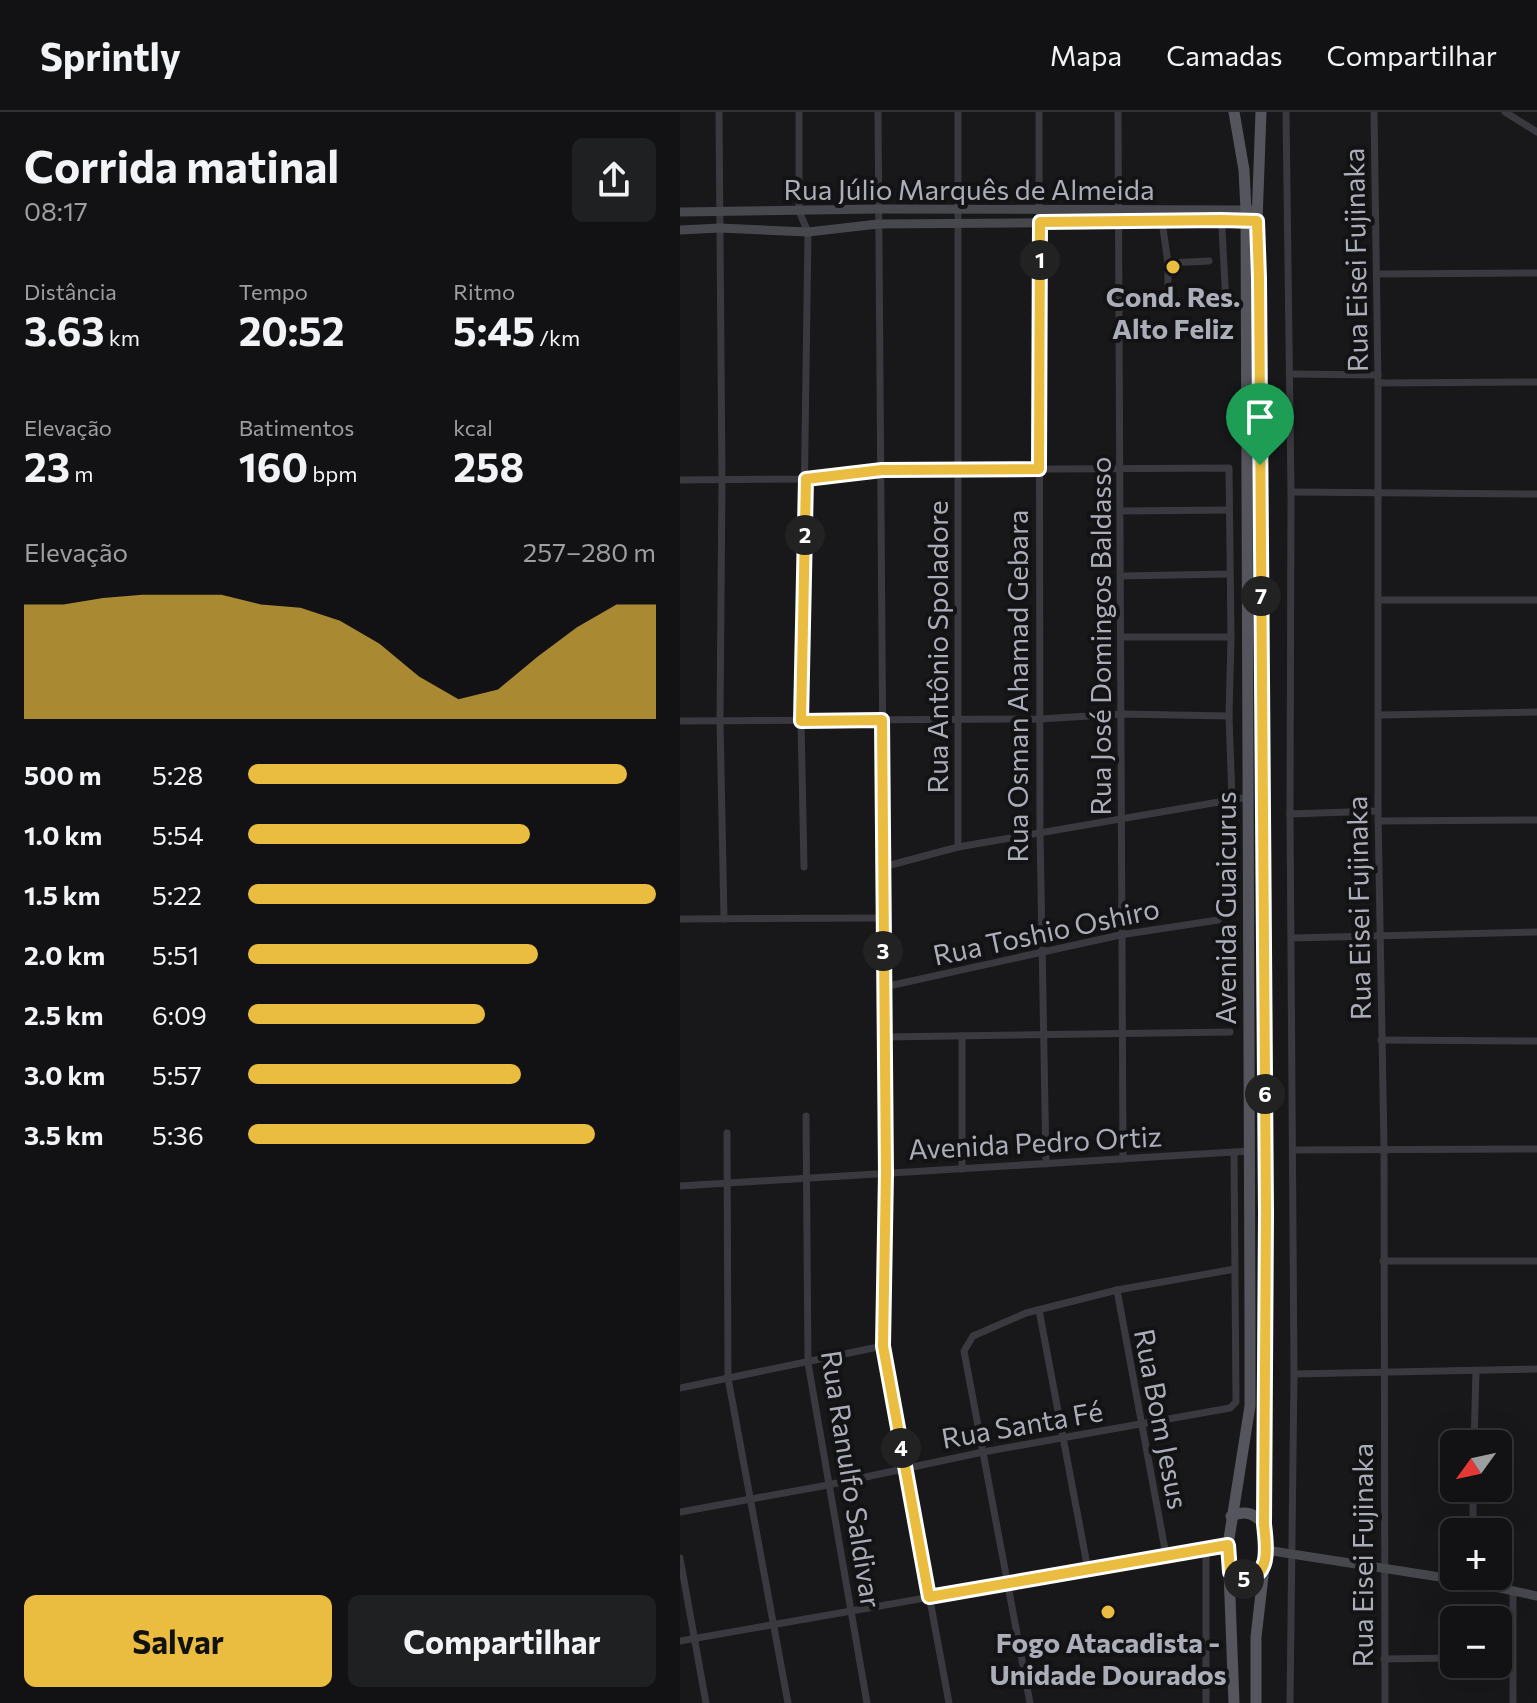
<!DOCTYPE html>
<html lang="pt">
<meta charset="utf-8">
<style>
:root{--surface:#121214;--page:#1f2022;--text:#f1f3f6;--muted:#9c9ea0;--line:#313234;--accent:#eabc3f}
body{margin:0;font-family:Commissioner,sans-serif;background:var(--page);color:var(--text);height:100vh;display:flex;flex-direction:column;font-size:30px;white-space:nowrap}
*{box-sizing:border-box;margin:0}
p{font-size:26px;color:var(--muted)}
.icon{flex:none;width:44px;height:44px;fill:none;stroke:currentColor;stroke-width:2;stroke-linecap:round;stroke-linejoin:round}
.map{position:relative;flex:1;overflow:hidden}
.panel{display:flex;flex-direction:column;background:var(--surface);width:680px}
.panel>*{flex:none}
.needle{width:52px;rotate:237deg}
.fabs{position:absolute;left:760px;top:1318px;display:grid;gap:16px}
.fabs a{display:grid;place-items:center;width:72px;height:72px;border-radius:12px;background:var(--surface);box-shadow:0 8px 32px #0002,0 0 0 2px var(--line);font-size:40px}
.pin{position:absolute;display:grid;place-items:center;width:68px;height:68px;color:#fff;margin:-82px -34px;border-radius:50% 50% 50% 0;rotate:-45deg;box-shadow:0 0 8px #0007}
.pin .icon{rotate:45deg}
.km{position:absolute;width:40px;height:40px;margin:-20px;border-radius:50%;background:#222;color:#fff;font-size:22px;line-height:40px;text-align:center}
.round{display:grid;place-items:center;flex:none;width:84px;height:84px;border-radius:12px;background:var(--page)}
.overview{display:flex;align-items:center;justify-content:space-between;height:136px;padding:0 24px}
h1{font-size:44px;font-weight:700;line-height:60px}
.metrics{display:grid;grid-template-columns:repeat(3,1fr);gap:12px;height:136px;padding:8px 24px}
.metrics div{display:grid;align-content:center}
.metrics b{font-size:40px;font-weight:700}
.metrics small{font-size:22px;font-weight:400}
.metrics p{font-size:22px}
.chart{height:224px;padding:16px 24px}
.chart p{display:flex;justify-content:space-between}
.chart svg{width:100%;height:144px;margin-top:8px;fill:var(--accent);opacity:.7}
.button{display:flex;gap:16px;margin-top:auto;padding:16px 24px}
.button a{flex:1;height:92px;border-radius:12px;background:var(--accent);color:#111;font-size:32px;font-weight:700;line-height:92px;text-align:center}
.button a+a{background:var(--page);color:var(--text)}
ul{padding:0 24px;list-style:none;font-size:26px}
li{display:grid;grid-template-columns:128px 96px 1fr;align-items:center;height:60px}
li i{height:20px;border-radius:10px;background:var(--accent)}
header{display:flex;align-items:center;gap:48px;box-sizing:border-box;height:112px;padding:0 40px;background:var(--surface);border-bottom:2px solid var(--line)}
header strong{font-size:38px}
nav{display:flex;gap:44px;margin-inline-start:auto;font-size:28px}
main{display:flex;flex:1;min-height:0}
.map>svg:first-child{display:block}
</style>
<header>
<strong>Sprintly</strong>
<nav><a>Mapa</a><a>Camadas</a><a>Compartilhar</a></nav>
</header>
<main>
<section class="panel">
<div class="overview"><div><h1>Corrida matinal</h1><p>08:17</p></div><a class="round"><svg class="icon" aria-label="share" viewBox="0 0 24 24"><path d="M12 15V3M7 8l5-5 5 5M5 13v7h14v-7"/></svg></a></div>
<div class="metrics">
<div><p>Distância</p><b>3.63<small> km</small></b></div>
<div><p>Tempo</p><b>20:52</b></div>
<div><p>Ritmo</p><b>5:45<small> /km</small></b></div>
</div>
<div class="metrics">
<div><p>Elevação</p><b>23<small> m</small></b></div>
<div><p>Batimentos</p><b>160<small> bpm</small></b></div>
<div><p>kcal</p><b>258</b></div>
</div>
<div class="chart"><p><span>Elevação</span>257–280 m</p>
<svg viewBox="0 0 160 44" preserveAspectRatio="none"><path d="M0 44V9L10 9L20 7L30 6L40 6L50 6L60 9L70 10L80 14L90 21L100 31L110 38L120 35L130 25L140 16L150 9L160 9V44z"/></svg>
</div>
<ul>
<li><b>500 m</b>5:28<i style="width:93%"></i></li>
<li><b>1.0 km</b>5:54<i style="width:69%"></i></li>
<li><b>1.5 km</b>5:22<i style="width:100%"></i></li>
<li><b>2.0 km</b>5:51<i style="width:71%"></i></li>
<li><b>2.5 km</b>6:09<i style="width:58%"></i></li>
<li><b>3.0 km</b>5:57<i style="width:67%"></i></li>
<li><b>3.5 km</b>5:36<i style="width:85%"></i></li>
</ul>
<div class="button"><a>Salvar</a><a>Compartilhar</a></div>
</section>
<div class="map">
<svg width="857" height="1591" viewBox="0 0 857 1591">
<rect width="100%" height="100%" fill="#18181a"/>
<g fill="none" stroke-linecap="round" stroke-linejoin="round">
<g stroke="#39393f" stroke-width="7">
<polyline points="39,0 42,367 40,609 44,807"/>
<polyline points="119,0 119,99 128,120 121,609 124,755"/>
<polyline points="198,0 206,1061 203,1234 269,1591"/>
<polyline points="278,0 278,735"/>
<polyline points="359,0 360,720 366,1052"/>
<polyline points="438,0 443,1047"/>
<polyline points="606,0 611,380 610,702 614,1262 610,1591"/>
<polyline points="694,0 698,271 698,699 704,1036 705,1591"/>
<polyline points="825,0 857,20"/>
<polyline points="541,98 546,192"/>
<polyline points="482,109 488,151 488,186"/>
<polyline points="488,151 529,149"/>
<polyline points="698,162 857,161"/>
<polyline points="610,262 698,263"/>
<polyline points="698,271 857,270"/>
<polyline points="0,368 126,367 202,358 549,356 551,525 549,604 552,687"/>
<polyline points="611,380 857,382"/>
<polyline points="441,399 549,398"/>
<polyline points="441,464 550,462"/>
<polyline points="698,488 857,488"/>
<polyline points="441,525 551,525"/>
<polyline points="700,603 857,600"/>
<polyline points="0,609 360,607 442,602 549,604"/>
<polyline points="610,702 698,699"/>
<polyline points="698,709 857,708"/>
<polyline points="203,755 278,735 568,685"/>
<polyline points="0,807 203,806"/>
<polyline points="612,826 857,820"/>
<polyline points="204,875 440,823 538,808"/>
<polyline points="204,925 550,920"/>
<polyline points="701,928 857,929"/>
<polyline points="126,1004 128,1251 187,1591"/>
<polyline points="47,1021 48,1266 108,1591"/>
<polyline points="613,1038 857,1037"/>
<polyline points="282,1057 282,924"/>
<polyline points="0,1074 570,1039"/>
<polyline points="703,1149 857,1149"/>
<polyline points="437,1178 486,1443"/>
<polyline points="359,1198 408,1458"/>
<polyline points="614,1262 857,1257"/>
<polyline points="0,1276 203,1234"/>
<polyline points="794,1332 796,1259"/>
<polyline points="0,1400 148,1373 303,1340 550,1296 556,1290 554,1040"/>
<polyline points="793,1420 793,1376"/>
<polyline points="0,1446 26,1591"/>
<polyline points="0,1529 548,1433"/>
<polyline points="818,1546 832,1546"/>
<polyline points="704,1547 774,1546"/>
<polyline points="350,1591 284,1239 293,1224 346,1201 437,1178 555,1157"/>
<polyline points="526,1591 526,1437"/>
<polyline points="833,1591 833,1480"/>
</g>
<g stroke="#47484e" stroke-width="9">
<polyline points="0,100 197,97 573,98"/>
<polyline points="0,118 40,116 128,120 198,112 572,109"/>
<polyline points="586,1438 792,1470 857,1484"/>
</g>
<g stroke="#55565d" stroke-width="11">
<polyline points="554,0 564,58 566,98 570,1216 570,1294 548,1433 554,1591"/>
<path d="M551,1404c14,-6 23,-3 33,8"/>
<polyline points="550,1460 565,1467 576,1464 582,1459"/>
<polyline points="576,1591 576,1525 586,1438 584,1412 586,1101 577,109 581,0"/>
</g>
</g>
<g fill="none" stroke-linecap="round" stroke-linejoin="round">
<defs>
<path id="route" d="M541,108l36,1 2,57 7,935 -2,311c2,21 8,51 -19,55l-15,-7 -2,-27 -299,52 -46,-251 3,-173 -4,-453 -81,1 5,-242 76,-9 157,-1 1,-247z"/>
</defs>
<use href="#route" stroke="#fff" stroke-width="16"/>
<use href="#route" stroke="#eabc3f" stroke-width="10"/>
</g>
<g fill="#eabc3f" stroke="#131315" stroke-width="3">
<circle cx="493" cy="155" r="8"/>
<circle cx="428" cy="1500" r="8"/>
</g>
<g text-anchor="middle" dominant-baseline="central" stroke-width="8" stroke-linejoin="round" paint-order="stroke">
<g font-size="28" fill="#abaeb9" stroke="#131315">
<text x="289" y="77">Rua Júlio Marquês de Almeida</text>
<text transform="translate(675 148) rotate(-91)">Rua Eisei Fujinaka</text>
<text transform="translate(420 524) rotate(-90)">Rua José Domingos Baldasso</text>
<text transform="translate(257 535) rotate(-90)">Rua Antônio Spoladore</text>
<text transform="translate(337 574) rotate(-90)">Rua Osman Ahamad Gebara</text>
<text transform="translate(545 796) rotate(-90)">Avenida Guaicurus</text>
<text transform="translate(678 796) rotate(-91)">Rua Eisei Fujinaka</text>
<text transform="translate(366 819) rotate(-12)">Rua Toshio Oshiro</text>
<text transform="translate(355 1030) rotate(-3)">Avenida Pedro Ortiz</text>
<text transform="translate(482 1307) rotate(79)">Rua Bom Jesus</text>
<text transform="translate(342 1312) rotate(-10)">Rua Santa Fé</text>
<text transform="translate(172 1367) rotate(81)">Rua Ranulfo Saldivar</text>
<text transform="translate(682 1443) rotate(-90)">Rua Eisei Fujinaka</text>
</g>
<g font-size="28" font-weight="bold" fill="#abaeb9" stroke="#131315">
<text x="493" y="184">Cond. Res.<tspan x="493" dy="32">Alto Feliz</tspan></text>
<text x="428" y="1530">Fogo Atacadista -<tspan x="428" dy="32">Unidade Dourados</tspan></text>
</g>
</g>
</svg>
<div class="fabs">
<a><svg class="needle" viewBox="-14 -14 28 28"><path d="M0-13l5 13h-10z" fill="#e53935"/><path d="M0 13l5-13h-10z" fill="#9c9ea0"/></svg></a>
<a>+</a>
<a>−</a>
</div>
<div class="pin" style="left:580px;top:353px;background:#1e9e55"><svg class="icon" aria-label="arrive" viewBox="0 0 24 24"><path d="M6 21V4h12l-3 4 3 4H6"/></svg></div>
<b class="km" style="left:360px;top:148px">1</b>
<b class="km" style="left:125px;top:423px">2</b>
<b class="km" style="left:203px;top:839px">3</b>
<b class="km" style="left:221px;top:1336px">4</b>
<b class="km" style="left:564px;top:1467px">5</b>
<b class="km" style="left:585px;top:982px">6</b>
<b class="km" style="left:581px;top:484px">7</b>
</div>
</main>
